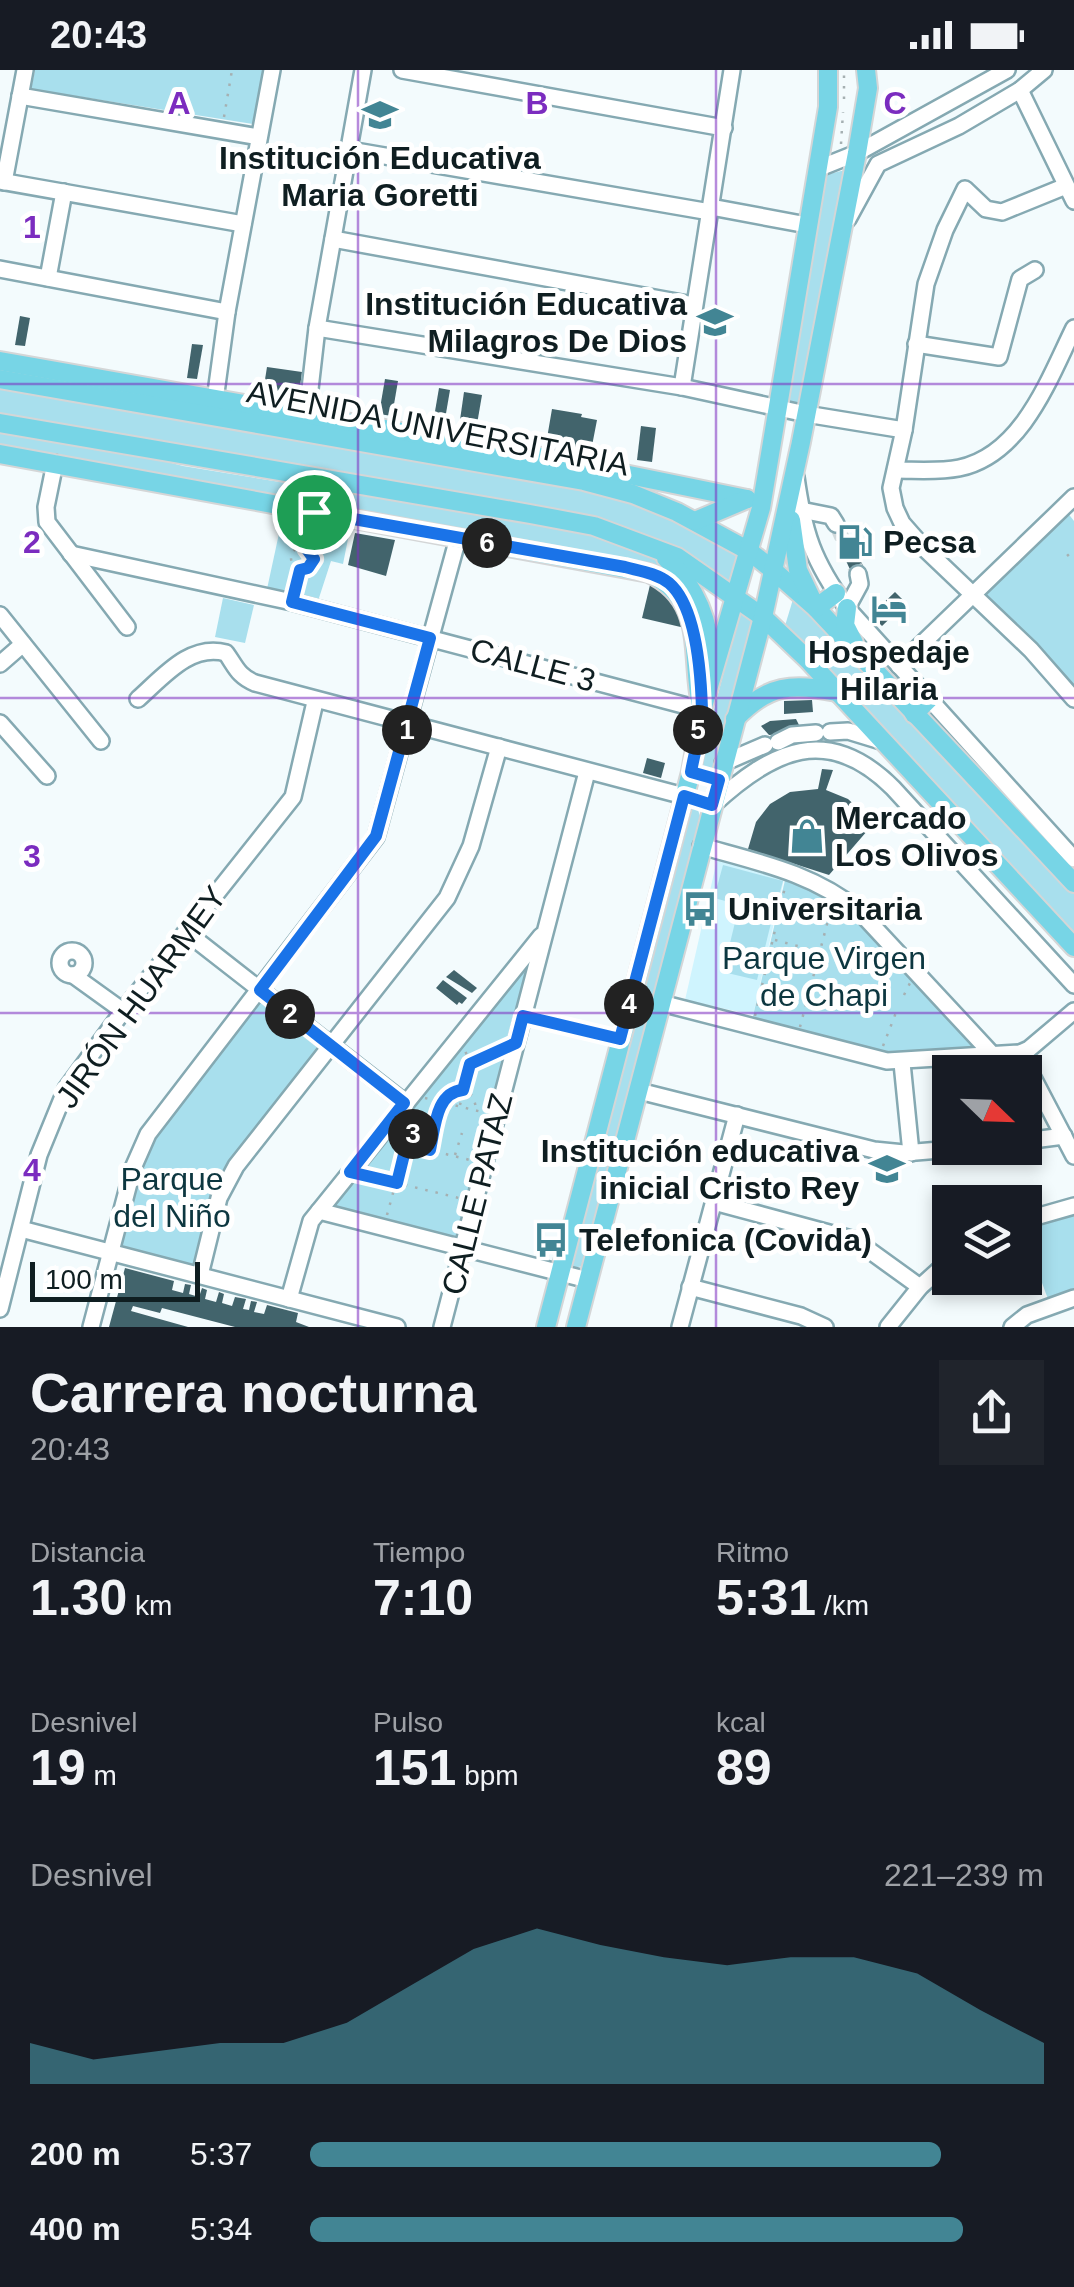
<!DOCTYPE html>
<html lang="es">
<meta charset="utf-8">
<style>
:root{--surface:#171b24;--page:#20242c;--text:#f1f3f6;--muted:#9ea1a6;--accent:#428594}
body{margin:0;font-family:Arial,sans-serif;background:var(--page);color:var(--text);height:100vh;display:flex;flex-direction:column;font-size:38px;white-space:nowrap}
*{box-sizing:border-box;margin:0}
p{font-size:32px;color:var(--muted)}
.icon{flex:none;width:55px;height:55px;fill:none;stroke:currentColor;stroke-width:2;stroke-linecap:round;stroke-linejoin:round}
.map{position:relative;height:1257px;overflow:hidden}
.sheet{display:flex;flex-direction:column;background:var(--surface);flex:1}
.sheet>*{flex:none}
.needle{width:65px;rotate:113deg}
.controls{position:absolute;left:932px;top:985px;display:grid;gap:20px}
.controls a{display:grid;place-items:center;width:110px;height:110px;border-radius:0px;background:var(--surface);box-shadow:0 5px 15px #0003;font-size:50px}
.scale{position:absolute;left:30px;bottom:25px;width:170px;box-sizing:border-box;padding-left:10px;border:5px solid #0f1e21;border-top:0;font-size:28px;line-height:35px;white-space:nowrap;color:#0f1e21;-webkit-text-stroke:8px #fff;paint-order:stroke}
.pin{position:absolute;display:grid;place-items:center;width:85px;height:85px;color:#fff;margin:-42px;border:5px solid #fff;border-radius:50%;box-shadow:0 2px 10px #0007}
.km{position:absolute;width:50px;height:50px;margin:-25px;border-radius:50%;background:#222;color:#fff;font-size:28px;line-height:50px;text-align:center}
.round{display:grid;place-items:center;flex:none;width:105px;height:105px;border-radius:0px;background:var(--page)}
.summary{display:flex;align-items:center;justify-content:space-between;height:170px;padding:0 30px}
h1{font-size:55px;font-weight:700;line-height:75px}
.stats{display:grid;grid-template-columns:repeat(3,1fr);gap:15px;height:170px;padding:10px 30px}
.stats div{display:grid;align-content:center}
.stats b{font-size:50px;font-weight:700}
.stats small{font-size:28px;font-weight:400}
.stats p{font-size:28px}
.chart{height:280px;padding:20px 30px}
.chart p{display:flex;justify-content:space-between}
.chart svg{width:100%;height:180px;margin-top:10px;fill:var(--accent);opacity:.7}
ul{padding:0 30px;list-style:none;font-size:32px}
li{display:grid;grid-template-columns:160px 120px 1fr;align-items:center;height:75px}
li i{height:25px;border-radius:12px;background:var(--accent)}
.status{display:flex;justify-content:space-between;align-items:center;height:70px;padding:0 50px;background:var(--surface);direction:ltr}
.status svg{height:28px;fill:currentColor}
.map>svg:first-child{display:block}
</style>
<div class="status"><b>20:43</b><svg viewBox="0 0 49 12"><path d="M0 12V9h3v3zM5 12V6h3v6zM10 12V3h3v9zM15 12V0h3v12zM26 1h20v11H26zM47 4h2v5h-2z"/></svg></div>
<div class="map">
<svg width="1074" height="1257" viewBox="0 0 1074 1257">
<rect width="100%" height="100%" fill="#f3fbfd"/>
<polygon fill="#cff4fe" points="717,790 784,809 753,945 685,930"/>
<g fill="#a8dfed">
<polygon points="35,0 269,0 259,55 31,19"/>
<polygon points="845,100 802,337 786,333 825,105"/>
<polygon points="0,317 628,428 676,448 740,483 729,511 666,475 0,346"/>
<polygon points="0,360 137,384 183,396 573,460 657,487 679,510 640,495 0,375"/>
<polygon points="1067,442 1074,451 1074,618 1055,595 982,523"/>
<polygon points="283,445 350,459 343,494 331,491 318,531 267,519"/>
<polygon points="794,526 1074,824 1074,870 784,559"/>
<polygon points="223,528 254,535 245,573 215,567"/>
<polygon points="741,537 755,548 714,697 705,700 699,696"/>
<polygon points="692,738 698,740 700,746 584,1196 572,1198 569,1194 687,741"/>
<polygon points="723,795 783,811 774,844 714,828"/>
<polygon points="786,806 813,817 846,839 973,972 971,979 889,985 752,950"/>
<polygon points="738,840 772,849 757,910 723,902"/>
<polygon points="528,892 530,899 463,1167 453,1172 334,1140 330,1134"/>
<path d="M261,932l58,46 -93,118 -13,26 -20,73 -72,-18c7,-30 13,-61 26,-89 26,-59 74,-107 114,-156z"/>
<polygon points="1074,1143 1074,1223 1048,1229 1025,1167 1025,1157"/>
</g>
<g fill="#42646c">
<polygon points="20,246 30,248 25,276 15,275"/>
<polygon points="192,274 203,275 197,309 187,308"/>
<polygon points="267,297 302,302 299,324 294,328 263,322"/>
<polygon points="385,309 398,311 392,346 379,344"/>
<polygon points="439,318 450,320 444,355 433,353"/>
<polygon points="464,322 482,325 476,360 459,357"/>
<polygon points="552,339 582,344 581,347 597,350 591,381 546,374"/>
<polygon points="641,356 656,358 652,392 637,390"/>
<polygon points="842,451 865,500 853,506 830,456"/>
<polygon points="355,463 395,470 386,506 348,495"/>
<polygon points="650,515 672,524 685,558 642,548"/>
<polygon points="895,522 906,533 882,556 871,545"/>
<polygon points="812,630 813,642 784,644 784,631"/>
<polygon points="796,649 800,657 788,664 769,665 761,656 770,651"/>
<polygon points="647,688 665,693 661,708 643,703"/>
<polygon points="822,699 833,700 826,720 848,729 874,753 829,805 748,779 756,752 770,734 790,722 818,719"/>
<polygon points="891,739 900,750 882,763 875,760"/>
<polygon points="454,900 477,918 472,923 446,907"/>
<polygon points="443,910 467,928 462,934 459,932 457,935 436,918"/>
<polygon points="125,1198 174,1211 172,1220 183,1223 185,1214 191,1215 189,1224 199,1227 202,1218 207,1220 205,1229 216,1232 219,1222 224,1224 222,1233 232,1236 235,1227 246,1229 243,1239 249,1240 251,1231 257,1232 254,1242 264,1244 267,1235 298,1243 296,1252 309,1257 235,1257 162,1238 160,1243 133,1236 131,1241 188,1257 109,1257"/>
</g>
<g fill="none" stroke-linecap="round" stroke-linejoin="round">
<polyline stroke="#d1dadc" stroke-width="15" stroke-dasharray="15 8" stroke-linecap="butt" points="836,454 858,504"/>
<defs>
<g id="minor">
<polyline points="402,0 724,58"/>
<polyline points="1020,20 1074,131"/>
<polyline points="20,26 259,67"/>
<polyline points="350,80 710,142"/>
<polyline points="817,99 857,83 1007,0"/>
<polyline points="0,111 243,154"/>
<polyline points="4,112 25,0"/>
<polyline points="1066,116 1002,142 986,139 965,119 945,160 926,214 904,360 891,418 895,438 902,453 924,478 1031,580 1074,629"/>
<polyline points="711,137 807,155"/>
<polyline points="848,149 878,94 959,56 1020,20 1044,0"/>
<polyline points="333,169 693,235"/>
<polyline points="0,199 227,242"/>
<polyline points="48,208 64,122"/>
<polyline points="317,258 682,317 806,344 904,360"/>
<polyline points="916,274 999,287 1020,209 1035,200"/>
<polyline points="682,317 732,0"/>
<polyline points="215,330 227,242 272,0"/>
<polyline points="307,345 317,258 363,0"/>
<polyline points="55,393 46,437 47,452 127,557"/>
<path d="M896,400c20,0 43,2 63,-2 63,-13 90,-89 115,-140"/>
<path d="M796,407c8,57 17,84 51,131l227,251"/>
<polyline points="801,440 831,446 836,454"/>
<polyline points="71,484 292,532 702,640"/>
<polyline points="847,538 860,514 858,504"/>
<polyline points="0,545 101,671"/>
<polyline points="0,594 23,574"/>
<polyline points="899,596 1074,427"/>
<path d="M138,629c25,-22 52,-56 88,-46 10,14 12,23 29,30l429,113"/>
<polyline points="0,653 47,706"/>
<polyline points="830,662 848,661 884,672"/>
<polyline points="778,672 792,665 816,663"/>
<polyline points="723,693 765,675"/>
<path d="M713,735c59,-55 115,-82 180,-17l181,197"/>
<path d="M701,776c56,16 112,27 158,65l132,142"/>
<polyline points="186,862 405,1033"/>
<circle cx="72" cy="893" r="12"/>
<polyline points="73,905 123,941"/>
<polyline points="661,933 887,991 1020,983 1029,979 1074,941"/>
<polyline points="1020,983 1074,1086"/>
<polyline points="902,993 911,1083"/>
<polyline points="639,1021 874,1080 904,1083 964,1078"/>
<polyline points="1025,1071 1064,1066"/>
<polyline points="714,1132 855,1170 920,1217"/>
<polyline points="319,1141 588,1210"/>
<polyline points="1025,1150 1074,1136"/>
<polyline points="21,1159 397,1257"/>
<polyline points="200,1205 219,1128 236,1096 447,828 471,776 499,677"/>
<polyline points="690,1217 801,1246 825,1257"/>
<polyline points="289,1229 311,1151 541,866"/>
<polyline points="0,1239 39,1085 66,1019 123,941 293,727 315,632"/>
<polyline points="91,1257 133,1098 148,1064 376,767 458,468"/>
<polyline points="442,1257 587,702"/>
<polyline points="680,1257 737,1045"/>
<polyline points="888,1257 920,1217 950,1190"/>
<polyline points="1012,1257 1027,1245 1074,1228"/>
</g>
<g id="major">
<polyline points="0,291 526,384 747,429"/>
<polyline points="0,309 584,411 633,424 677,442 749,481 774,501 816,538 1074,813"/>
<polyline points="0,353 530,444 594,456 677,487 763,547 807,589 1074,877"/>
<path d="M0,384l649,119c58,27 41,81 52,132"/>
<polyline points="791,450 798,500 816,538 836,523"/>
<polyline points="695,451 747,429"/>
<path d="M666,488c30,29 45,65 45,107"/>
<polyline points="847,538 845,555 854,573"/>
<polyline points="914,644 929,629"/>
<path d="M735,649c33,-35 57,-36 102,-27"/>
<polyline points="546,1257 691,702 702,640 761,438 828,37 828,0"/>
<polyline points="576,1257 763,547 801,372 857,83 868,18 866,0"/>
</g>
</defs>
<use href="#minor" stroke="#85a9b2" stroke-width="20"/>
<use href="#major" stroke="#d4d6d7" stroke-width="22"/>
<g stroke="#a5b0b2" stroke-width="2.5" stroke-dasharray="2.5 8" stroke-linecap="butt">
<polyline points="844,29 844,2"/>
<polyline points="224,47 232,0"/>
<polyline points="841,74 843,42"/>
<polyline points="306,476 311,455"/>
<circle cx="302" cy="488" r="11"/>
<polyline points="1067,486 1074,480"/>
<polyline points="296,517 300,501"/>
<polyline points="775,870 820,882"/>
<polyline points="817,911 892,932"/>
<polyline points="904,925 910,913"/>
<polyline points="755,946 785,817"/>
<polyline points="534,949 609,967"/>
<polyline points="800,957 831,839"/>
<polyline points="883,976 897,940"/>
<polyline points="471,994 500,980"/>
<polyline points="425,1028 486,1043"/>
<polyline points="444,1031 453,1021 463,1020 473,1026 477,1041"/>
<polyline points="460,1035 470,995 465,980"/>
<polyline points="407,1055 421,1078 470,1090"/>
<polyline points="430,1078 441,1033"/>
<polyline points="455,1085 462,1063"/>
<polyline points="145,1104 209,1121"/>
<polyline points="364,1105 463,1129"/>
<polyline points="387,1145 410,1061"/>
</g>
<use href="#minor" stroke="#fff" stroke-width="15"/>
<use href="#major" stroke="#77d5e6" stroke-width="18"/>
</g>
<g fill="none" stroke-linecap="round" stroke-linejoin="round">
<defs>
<path id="route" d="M314,442l311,55c15,4 31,6 44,16 28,24 32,92 33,127 0,20 -8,43 -11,62l28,8 -7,25 -28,-9 -64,243 -97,-23 -7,27 -46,21 -7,26c-27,2 -28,37 -33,60l-9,-2 -11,-18 -13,53 -47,-11 54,-69 -144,-113 116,-154 54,-198 -138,-36 8,-32 8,-2 6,-9 -8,-11z"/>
</defs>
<use href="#route" stroke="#fff" stroke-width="20"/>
<use href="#route" stroke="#1a73e8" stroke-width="12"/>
</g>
<path fill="none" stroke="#7b2cbf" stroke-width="2.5" stroke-opacity="0.55" d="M358,0v1257M716,0v1257M0,314h1074M0,628h1074M0,943h1074"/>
<defs>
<symbol id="school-bare" viewBox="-9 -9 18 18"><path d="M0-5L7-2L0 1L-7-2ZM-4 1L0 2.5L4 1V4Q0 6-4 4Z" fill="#428594" stroke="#fff" stroke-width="2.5" paint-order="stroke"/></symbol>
<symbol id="fuel-bare" viewBox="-9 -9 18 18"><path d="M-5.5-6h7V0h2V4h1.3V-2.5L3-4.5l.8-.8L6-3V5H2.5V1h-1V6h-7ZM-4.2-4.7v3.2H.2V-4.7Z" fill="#428594" stroke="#fff" stroke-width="2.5" paint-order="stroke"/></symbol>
<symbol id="hotel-bare" viewBox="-9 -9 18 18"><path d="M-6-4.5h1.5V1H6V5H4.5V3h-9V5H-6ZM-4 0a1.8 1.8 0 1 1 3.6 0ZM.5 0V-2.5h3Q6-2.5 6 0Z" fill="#428594" stroke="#fff" stroke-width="2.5" paint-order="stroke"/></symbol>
<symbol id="shop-bare" viewBox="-9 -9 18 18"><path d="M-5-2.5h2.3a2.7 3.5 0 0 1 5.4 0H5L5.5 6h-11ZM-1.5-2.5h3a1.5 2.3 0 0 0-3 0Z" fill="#428594" stroke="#fff" stroke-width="2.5" paint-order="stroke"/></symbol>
<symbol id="bus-bare" viewBox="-9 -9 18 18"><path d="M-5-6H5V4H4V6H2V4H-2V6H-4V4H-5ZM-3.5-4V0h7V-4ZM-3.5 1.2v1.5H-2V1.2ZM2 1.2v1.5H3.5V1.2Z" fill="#428594" stroke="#fff" stroke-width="2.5" paint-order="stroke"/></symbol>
</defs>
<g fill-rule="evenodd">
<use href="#school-bare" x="355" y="20" width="50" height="50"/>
<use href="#school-bare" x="690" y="227" width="50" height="50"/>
<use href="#fuel-bare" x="830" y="447" width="50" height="50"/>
<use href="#hotel-bare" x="864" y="514" width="50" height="50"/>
<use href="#shop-bare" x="782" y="741" width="50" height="50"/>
<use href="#bus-bare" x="675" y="814" width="50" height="50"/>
<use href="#school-bare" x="862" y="1074" width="50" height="50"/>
<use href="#bus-bare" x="526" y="1145" width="50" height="50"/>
</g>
<g text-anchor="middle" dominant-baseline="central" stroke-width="10" stroke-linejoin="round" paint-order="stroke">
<g font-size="32" font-weight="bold" fill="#0f1e21" stroke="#fff" text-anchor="start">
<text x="380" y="88" text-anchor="middle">Institución Educativa<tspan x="380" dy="37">Maria Goretti</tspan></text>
<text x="687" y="234" text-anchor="end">Institución Educativa<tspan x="687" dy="37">Milagros De Dios</tspan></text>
<text x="883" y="472">Pecsa</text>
<text x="889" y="582" text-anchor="middle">Hospedaje<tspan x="889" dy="37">Hilaria</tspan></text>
<text x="835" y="748">Mercado<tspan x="835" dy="37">Los Olivos</tspan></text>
<text x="728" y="839">Universitaria</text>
<text x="859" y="1081" text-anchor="end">Institución educativa<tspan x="859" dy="37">inicial Cristo Rey</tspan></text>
<text x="579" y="1170">Telefonica (Covida)</text>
</g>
<g font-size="32" fill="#0f1e21" stroke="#fff">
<text transform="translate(438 358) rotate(11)">AVENIDA UNIVERSITARIA</text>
<text transform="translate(533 595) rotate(15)">CALLE 3</text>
<text transform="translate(141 927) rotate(-54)">JIRÓN HUARMEY</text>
<text transform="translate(477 1124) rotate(-76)">CALLE PATAZ</text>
</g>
<g font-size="32" fill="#0d3740" stroke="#fff">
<text x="824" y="888">Parque Virgen<tspan x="824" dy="37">de Chapi</tspan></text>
<text x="172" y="1109">Parque<tspan x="172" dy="37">del Niño</tspan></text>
</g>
</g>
<g font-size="32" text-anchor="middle" font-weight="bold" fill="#7b2cbf" stroke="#fff" stroke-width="10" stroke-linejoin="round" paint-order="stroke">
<text x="179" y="44">A</text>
<text x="537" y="44">B</text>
<text x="895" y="44">C</text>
<text x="32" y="168">1</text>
<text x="32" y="483">2</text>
<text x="32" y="797">3</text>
<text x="32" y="1111">4</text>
</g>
</svg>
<div class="controls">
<a><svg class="needle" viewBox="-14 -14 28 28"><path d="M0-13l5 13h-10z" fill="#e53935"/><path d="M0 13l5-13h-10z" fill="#9ea1a6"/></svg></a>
<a><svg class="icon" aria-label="layers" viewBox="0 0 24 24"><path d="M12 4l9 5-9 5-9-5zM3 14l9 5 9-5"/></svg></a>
</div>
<div class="scale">100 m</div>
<div class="pin" style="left:314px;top:442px;background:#1e9e55"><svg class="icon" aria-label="arrive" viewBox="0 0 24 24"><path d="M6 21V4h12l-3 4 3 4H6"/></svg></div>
<b class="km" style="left:407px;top:660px">1</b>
<b class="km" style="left:290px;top:944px">2</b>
<b class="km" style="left:413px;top:1064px">3</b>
<b class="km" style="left:629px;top:934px">4</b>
<b class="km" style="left:698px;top:660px">5</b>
<b class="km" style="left:487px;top:473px">6</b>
</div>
<section class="sheet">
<div class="summary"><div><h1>Carrera nocturna</h1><p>20:43</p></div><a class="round"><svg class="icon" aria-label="share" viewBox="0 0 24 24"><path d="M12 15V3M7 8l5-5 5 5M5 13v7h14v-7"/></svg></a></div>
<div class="stats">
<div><p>Distancia</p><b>1.30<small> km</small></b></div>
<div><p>Tiempo</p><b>7:10</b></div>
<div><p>Ritmo</p><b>5:31<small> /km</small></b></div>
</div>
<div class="stats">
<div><p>Desnivel</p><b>19<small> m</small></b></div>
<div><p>Pulso</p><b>151<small> bpm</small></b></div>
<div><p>kcal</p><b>89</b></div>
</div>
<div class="chart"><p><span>Desnivel</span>221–239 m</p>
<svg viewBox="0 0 160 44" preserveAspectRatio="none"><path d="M0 44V34L10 38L20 36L30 34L40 34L50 29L60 20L70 11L80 6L90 10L100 13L110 15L120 13L130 13L140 17L150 26L160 34V44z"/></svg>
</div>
<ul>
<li><b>200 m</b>5:37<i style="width:86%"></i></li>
<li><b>400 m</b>5:34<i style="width:89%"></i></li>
</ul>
</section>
